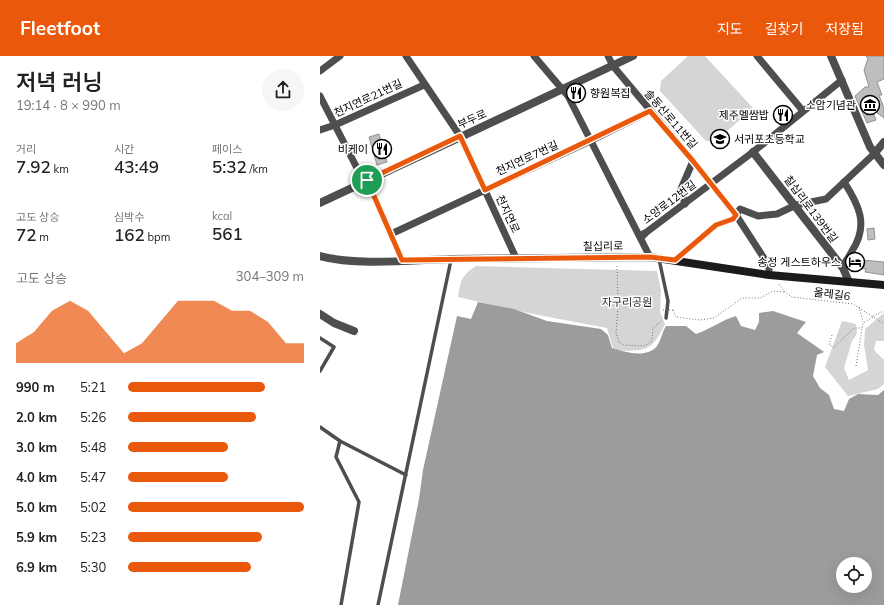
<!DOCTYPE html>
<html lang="ko">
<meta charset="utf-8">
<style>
:root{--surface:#fff;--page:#f6f6f6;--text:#202124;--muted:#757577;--accent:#ea580c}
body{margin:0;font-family:Mulish,"Noto Sans KR",sans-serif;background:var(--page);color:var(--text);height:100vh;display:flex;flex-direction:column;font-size:15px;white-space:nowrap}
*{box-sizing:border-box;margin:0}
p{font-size:13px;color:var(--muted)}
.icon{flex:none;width:22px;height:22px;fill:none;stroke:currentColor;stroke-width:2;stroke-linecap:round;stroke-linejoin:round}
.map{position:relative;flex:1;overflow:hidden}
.details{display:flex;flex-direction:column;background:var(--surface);width:320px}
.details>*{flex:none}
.fabs{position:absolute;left:516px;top:501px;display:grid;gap:8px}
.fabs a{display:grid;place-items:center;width:36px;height:36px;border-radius:50%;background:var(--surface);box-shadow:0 4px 16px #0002;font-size:20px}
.pin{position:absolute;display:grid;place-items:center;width:34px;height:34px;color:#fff;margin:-17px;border:2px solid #fff;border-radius:50%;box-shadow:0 1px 4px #0007}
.round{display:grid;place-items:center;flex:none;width:42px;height:42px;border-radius:21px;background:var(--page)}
.headline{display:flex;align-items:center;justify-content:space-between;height:68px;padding:0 16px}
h1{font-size:22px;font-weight:600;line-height:30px}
.figures{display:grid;grid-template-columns:repeat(3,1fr);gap:6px;height:68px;padding:4px 16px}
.figures div{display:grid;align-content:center}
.figures b{font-size:17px;font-weight:600}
.figures small{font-size:11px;font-weight:400}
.figures p{font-size:11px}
.chart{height:112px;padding:8px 16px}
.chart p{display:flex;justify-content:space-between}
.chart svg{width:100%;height:72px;margin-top:4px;fill:var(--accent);opacity:.7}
ul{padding:0 16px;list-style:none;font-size:13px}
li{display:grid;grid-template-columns:64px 48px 1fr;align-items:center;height:30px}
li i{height:10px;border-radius:5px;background:var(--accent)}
header{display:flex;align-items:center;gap:24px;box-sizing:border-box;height:56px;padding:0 20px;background:var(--accent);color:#fff}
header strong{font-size:19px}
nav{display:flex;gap:22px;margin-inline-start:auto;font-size:14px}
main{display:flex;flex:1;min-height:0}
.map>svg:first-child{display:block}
</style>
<header>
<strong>Fleetfoot</strong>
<nav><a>지도</a><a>길찾기</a><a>저장됨</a></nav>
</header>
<main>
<section class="details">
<div class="headline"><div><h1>저녁 러닝</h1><p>19:14 · 8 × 990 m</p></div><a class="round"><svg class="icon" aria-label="share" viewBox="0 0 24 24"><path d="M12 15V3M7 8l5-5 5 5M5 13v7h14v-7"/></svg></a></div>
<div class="figures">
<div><p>거리</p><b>7.92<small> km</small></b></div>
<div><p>시간</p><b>43:49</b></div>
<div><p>페이스</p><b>5:32<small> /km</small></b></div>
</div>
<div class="figures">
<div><p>고도 상승</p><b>72<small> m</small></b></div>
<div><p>심박수</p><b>162<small> bpm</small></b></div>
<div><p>kcal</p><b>561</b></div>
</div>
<div class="chart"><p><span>고도 상승</span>304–309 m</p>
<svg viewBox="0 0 160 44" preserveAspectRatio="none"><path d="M0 44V32L10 25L20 12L30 6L40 12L50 25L60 38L70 32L80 19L90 6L100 6L110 6L120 12L130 12L140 19L150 32L160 32V44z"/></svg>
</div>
<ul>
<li><b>990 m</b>5:21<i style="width:78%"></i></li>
<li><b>2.0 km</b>5:26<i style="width:73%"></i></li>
<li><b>3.0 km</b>5:48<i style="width:57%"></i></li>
<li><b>4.0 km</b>5:47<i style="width:57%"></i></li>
<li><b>5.0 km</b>5:02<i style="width:100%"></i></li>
<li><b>5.9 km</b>5:23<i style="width:76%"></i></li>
<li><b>6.9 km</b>5:30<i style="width:70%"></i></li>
</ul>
</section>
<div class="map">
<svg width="564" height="549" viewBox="0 0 564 549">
<rect width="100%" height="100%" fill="#fff"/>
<g fill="#d5d5d5">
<polygon points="368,0 385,0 433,52 396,85 386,85 340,35 341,25"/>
<path d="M156,210l181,5 4,19 -1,22 5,12c-14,30 -21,26 -51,27l-7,-23 -74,-14 -75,-17c3,-17 3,-21 18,-31z"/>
<polygon points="564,257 564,285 556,285 554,294 564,304 564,328 558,333 528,340 505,311 522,265 536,268 537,278 532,285 524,312 529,324 548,314 544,289 545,273"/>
</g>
<path fill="#9c9c9c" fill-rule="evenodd" d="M158,246l36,7 33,12 54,8 7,6 4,13c12,4 35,11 45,-2 4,-5 5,-14 9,-20h20l10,8c14,-5 26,-14 40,-18l5,10 14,4 4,-8v-9l14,-2 33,11 -9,11 27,19 -7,3 -4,21 7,12 9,7 5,14 10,2 5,-12 9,-5 20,1 6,-5v215h-486l21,-106 4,-29 34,-154 14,3zM523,508h22v22h-22z"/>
<g fill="#bebebe" stroke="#929292">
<polygon points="546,0 564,0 564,23 557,26 562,39 559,39 564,52 564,62 552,53 556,64 547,67 535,40 545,31 549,31 544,14 548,3"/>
<polygon points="59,78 67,106 57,109 49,81"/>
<polygon points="554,172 555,183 548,184 547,173"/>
<polygon points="535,199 542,200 542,204 564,206 564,219 545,216 546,213 529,211"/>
</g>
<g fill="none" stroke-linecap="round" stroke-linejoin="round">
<g stroke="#707070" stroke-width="1" stroke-dasharray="1 2" stroke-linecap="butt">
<polyline points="297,210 298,251 296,277 299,286 304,289 324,290 332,285 333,272 341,265"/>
<polyline points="459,228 465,236 472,241 533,248 564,268"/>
<polyline points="539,251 543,266"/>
<polyline points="353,254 356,261 380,264 394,262 422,242 440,242 453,235 464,236"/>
<polyline points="553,260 564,255"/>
<polyline points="512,279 509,289 514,291 534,272 542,272"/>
<polyline points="536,310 543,267 553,261"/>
</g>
<g stroke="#4e4e4e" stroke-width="3.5">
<polyline points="339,203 348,245 346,262"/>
<polyline points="0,282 14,291 0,315"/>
<polyline points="0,371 20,385 16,401 39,446 21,549"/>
<polyline points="20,385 86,419"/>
<polyline points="58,549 131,204"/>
</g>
<g stroke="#4e4e4e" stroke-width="7">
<polyline points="86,0 140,80 196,202"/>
<polyline points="214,0 248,40 330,201"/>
<polyline points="288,0 293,10 373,105 416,159 449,210 449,219"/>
<polyline points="437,0 483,55"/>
<polyline points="0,15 20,0"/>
<polyline points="0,40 38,114 47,124 82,204"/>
<polyline points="0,74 15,69 104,29"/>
<polyline points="365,148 361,133 373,105"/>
<polyline points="71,178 272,84 330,55"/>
<polyline points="324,178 433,96 522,24"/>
<polyline points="355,204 396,169 413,163 420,153 438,160 457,158 476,149 506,143 555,97"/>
<path d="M521,210c5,-3 8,-10 11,-15 17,-26 7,-46 -8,-69"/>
</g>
<g stroke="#4e4e4e" stroke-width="8">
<polyline points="511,0 550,91 564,109"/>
<polyline points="433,96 523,212 529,226"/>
<polyline points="555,97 564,86"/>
<polyline points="0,147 313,0"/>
<polyline points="321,181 324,178"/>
<path d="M0,200c36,10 93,4 131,3"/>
<polyline points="0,258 14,267 34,275"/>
</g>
<polyline stroke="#1b1b1b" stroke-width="8" points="131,203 330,201 449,219 564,229"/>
<polyline stroke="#707070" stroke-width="1" stroke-dasharray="1 2" stroke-linecap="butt" points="343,254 353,254"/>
</g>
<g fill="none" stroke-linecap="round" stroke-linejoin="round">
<defs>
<polygon id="route" points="330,55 373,105 416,159 413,163 396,169 355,204 330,201 82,204 47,124 140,80 165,134"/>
</defs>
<use href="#route" stroke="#fff" stroke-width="8"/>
<use href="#route" stroke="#ea580c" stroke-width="5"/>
</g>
<defs>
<symbol id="restaurant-ring" viewBox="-11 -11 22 22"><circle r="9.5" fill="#fff" stroke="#000" stroke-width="1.5"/><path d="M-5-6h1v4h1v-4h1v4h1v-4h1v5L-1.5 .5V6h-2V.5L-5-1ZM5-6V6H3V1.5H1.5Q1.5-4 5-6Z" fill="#000"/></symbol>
<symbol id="museum-ring" viewBox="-11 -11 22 22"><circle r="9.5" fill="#fff" stroke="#000" stroke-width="1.5"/><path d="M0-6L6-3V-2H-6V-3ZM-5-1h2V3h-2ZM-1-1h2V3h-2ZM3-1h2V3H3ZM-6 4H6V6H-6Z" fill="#000"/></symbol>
<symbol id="school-ring" viewBox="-11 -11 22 22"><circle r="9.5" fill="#fff" stroke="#000" stroke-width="1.5"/><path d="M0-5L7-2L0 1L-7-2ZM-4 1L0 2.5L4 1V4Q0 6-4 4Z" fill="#000"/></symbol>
<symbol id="hotel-ring" viewBox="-11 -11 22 22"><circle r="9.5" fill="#fff" stroke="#000" stroke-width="1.5"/><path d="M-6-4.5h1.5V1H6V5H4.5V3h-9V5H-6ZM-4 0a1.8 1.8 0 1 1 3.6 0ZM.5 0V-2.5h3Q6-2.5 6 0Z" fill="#000"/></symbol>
</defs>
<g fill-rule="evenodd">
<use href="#restaurant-ring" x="245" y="26" width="22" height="22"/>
<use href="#museum-ring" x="539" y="38" width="22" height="22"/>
<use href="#restaurant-ring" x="452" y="48" width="22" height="22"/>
<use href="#school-ring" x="389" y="72" width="22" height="22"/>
<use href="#restaurant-ring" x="51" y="82" width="22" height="22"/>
<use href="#hotel-ring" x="524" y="195" width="22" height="22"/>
</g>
<g text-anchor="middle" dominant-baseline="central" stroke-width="3" stroke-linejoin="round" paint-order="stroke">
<g font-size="11" fill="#000" stroke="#fff" text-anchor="end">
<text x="270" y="37" text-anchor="start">향원복집</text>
<text x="536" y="49">소암기념관</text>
<text x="449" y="59">제주멜쌈밥</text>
<text x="414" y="83" text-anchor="start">서귀포초등학교</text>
<text x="48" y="93">비케이</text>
<text x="521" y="206">송정 게스트하우스</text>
</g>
<g font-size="11" fill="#000" stroke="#fff">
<text transform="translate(48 42) rotate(-25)">천지연로21번길</text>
<text transform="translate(152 63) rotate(-24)">부두로</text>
<text transform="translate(351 63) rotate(49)">솔동산로11번길</text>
<text transform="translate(207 102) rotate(-25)">천지연로7번길</text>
<text transform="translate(349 146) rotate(-37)">소양로12번길</text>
<text transform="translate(491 153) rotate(53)">칠십리로139번길</text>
<text transform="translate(188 158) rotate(65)">천지연로</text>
<text transform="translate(283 190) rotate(-1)">칠십리로</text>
<text transform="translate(512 238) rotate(7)">올레길6</text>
</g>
<g font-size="11" fill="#2c2c2c" stroke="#fff">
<text x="307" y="246">자구리공원</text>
</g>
</g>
</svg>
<div class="fabs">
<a><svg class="icon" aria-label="locate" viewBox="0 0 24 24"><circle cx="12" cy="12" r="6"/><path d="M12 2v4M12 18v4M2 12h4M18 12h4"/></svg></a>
</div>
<div class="pin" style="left:47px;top:124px;background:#1e9e55"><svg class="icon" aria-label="arrive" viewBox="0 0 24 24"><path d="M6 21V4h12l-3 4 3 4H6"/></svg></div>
</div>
</main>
